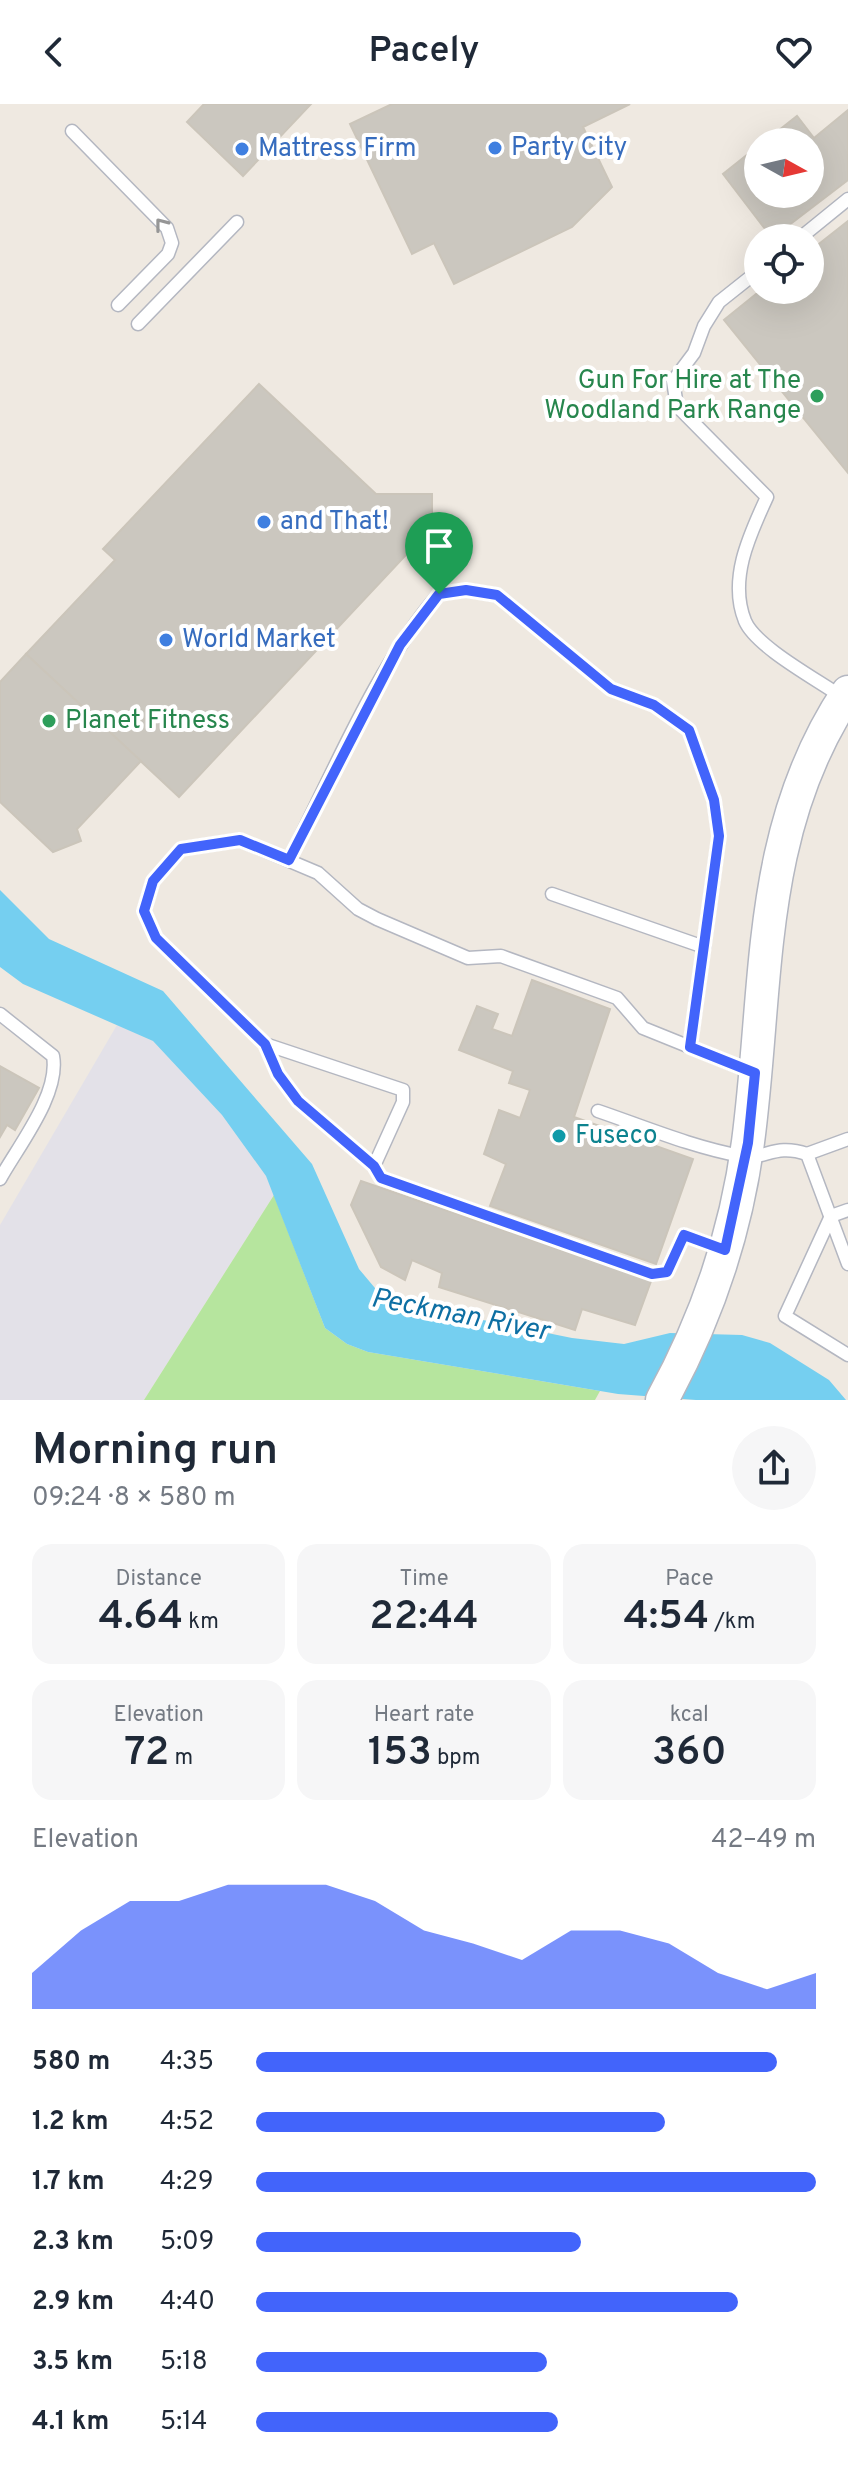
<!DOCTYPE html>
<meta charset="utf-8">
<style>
:root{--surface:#fff;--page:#f6f6f7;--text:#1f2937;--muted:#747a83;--accent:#4264fb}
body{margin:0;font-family:Overpass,sans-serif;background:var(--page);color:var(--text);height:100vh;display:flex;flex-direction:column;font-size:30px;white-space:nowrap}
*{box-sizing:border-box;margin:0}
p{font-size:26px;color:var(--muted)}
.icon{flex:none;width:44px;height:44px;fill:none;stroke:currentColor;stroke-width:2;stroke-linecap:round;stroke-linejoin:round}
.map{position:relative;height:1296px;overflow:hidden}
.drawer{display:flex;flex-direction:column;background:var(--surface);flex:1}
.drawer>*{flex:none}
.needle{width:52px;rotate:98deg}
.fabs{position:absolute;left:744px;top:24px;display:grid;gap:16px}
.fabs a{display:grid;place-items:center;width:80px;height:80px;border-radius:50%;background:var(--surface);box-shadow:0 8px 32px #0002;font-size:40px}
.pin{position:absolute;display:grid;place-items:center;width:68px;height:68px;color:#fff;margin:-82px -34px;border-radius:50% 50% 50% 0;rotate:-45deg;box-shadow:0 0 8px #0007}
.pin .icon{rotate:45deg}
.round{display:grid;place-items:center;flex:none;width:84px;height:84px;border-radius:42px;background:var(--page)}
.headline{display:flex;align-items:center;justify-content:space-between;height:136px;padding:0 32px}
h1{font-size:44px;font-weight:600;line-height:60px}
.figures{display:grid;grid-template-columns:repeat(3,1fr);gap:12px;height:136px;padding:8px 32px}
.figures div{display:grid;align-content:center;border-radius:20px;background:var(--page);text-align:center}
.figures b{font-size:40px;font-weight:600}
.figures small{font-size:22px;font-weight:400}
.figures p{font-size:22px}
.chart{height:224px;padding:16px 32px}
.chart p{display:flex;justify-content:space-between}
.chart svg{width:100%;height:144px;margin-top:8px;fill:var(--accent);opacity:.7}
ul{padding:0 32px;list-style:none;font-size:26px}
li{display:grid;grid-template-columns:128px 96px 1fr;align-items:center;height:60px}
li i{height:20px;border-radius:10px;background:var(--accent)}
header{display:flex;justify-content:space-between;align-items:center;height:104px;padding:0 32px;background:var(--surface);font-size:36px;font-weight:600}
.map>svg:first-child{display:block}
</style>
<header><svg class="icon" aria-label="back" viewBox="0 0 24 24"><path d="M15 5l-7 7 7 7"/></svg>Pacely<svg class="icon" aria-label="heart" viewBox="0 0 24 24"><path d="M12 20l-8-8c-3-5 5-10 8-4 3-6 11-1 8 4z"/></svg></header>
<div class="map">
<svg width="848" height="1296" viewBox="0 0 848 1296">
<rect width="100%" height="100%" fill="#efe9e1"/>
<polygon fill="#e3e1e8" points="117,921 153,937 222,1011 266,1072 274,1091 144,1296 0,1296 0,1121"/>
<polygon fill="#b6e59e" points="274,1091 325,1224 347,1240 368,1248 600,1287 595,1296 144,1296"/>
<polygon fill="#75cff0" points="0,786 49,835 163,887 312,1060 359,1165 385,1196 572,1234 624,1240 670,1229 742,1231 770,1239 829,1276 846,1296 696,1296 618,1290 368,1248 347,1240 325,1224 266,1072 222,1011 153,937 23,880 0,863"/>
<g fill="#cbc7bf" stroke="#cbc5ba" stroke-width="2">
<polygon points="204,0 311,0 243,72 187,18"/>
<polygon points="392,0 630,0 583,23 612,83 572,123 454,180 434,139 412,150 350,20"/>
<polygon points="848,6 848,76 772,134 723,70 758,42 758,90 810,90 810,38 764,38 797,12 814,34"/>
<polygon points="848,117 848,369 724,216 761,186 810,186 810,147"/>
<polygon points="259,280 376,390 432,390 432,423 179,693 26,550 115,456 103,445"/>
<polygon points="26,550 141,657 77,725 81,737 53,748 0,698 0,578"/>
<polygon points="532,876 610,905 574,1013 693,1055 656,1160 490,1102 506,1060 484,1050 499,1006 520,1014 530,986 509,979 513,967 459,946 477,902 498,910 492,925 512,932"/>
<polygon points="0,962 39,984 15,1026 7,1021 0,1033"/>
<polygon points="361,1077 651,1177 635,1221 582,1205 575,1226 439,1183 442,1169 412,1156 405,1176 381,1163 351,1101"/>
</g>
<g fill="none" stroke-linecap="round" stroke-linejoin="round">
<defs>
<g id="service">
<polyline points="72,27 167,124 172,139 168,150 118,201"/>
<polyline points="800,134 848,95"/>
<path d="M758,167l-39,31 -15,24 -10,27 -21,28 4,25 90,91c-17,37 -39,82 -22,124 11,26 73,59 97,76"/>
<polyline points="138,220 237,118"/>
<path d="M289,756c43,-84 89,-197 150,-266l27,-4 31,5 114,94 43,16 35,25 25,70 5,36 -29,211"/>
<polyline points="552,790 704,843"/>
<path d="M0,910l53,42c7,38 -34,89 -53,123"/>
<polyline points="265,940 403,986 403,998 374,1062"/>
<path d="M598,1007c47,16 94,36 143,45 25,4 33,-13 66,-2l41,110"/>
<polyline points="807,1050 848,1035"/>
<polyline points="848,1106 831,1112 785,1212 848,1251"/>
<polyline points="723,1145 684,1131 667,1168 652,1170 381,1074 374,1062 298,997 278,970 265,940 156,834 144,807 153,777 181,745 240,736 318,769 358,805 377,815 468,854 501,852 617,894 643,924 752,968"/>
</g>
<path id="tertiary" d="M662,1296c44,-80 74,-167 86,-258 21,-158 7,-311 100,-450"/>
</defs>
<use href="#service" stroke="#b4b7c1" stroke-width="15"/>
<use href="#tertiary" stroke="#b4b7c1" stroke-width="35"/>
<use href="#service" stroke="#fff" stroke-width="12"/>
<use href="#tertiary" stroke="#fff" stroke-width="32"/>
</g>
<defs><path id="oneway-chevron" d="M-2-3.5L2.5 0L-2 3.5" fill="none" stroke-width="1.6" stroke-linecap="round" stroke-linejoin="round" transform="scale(2)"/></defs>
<use stroke="#969696" href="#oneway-chevron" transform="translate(161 120) rotate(-128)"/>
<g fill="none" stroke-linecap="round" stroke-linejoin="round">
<defs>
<polygon id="route" points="466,486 497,491 611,585 654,601 689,626 714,696 719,732 690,943 755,969 748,1039 725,1146 684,1131 667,1168 652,1170 381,1074 374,1062 298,997 278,970 265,940 156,834 144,807 153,777 181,745 240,736 289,756 400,541 439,490"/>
</defs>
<use href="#route" stroke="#fff" stroke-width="16"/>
<use href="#route" stroke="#4264fb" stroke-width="10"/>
</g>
<g fill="#3f7fe0" stroke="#fff" stroke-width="3">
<circle cx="495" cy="44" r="8"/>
<circle cx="242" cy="45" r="8"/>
<circle cx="264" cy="418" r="8"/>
<circle cx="166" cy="536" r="8"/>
</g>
<g fill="#2e9e5b" stroke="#fff" stroke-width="3">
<circle cx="817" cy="292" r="8"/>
<circle cx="49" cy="617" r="8"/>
</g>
<circle fill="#0f9aa8" stroke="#fff" stroke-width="3" cx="559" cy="1032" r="8"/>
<g text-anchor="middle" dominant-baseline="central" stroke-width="8" stroke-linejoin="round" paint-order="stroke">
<g font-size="26" fill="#366cbe" stroke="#fff" text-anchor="start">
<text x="511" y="44">Party City</text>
<text x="258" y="45">Mattress Firm</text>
<text x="280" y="418">and That!</text>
<text x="182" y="536">World Market</text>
</g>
<g font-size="26" fill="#27864d" stroke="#fff" text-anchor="end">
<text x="801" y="277">Gun For Hire at The<tspan x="801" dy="30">Woodland Park Range</tspan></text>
<text x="65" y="617" text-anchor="start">Planet Fitness</text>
</g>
<g font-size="26" fill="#0d838f" stroke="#fff" text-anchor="start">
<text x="575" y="1032">Fuseco</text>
</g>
<g font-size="28" font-style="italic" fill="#0d6fa3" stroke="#fff">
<text transform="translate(460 1212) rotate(11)">Peckman River</text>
</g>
</g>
</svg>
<div class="fabs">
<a><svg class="needle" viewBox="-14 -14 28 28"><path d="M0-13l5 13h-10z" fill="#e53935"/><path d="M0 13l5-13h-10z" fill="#747a83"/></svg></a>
<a><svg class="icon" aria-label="locate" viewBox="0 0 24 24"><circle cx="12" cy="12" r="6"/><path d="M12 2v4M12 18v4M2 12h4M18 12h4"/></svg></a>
</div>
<div class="pin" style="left:439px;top:490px;background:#1e9e55"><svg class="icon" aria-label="arrive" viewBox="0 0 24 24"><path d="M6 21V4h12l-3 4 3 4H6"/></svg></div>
</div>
<section class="drawer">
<div class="headline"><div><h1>Morning run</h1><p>09:24 · 8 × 580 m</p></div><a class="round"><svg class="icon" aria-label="share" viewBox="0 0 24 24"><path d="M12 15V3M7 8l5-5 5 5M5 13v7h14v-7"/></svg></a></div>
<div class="figures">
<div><p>Distance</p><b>4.64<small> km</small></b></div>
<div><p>Time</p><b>22:44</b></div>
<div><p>Pace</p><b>4:54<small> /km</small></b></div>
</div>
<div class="figures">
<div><p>Elevation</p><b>72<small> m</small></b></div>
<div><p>Heart rate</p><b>153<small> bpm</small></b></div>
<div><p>kcal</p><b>360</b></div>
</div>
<div class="chart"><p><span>Elevation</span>42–49 m</p>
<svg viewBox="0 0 160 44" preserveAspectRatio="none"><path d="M0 44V33L10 20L20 11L30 11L40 6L50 6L60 6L70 11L80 20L90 24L100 29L110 20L120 20L130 24L140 33L150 38L160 33V44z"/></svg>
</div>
<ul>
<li><b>580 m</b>4:35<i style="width:93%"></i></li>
<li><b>1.2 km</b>4:52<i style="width:73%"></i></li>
<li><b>1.7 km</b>4:29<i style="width:100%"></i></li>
<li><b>2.3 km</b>5:09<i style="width:58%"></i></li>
<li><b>2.9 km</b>4:40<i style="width:86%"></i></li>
<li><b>3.5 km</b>5:18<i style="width:52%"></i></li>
<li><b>4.1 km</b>5:14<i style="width:54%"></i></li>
</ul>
</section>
